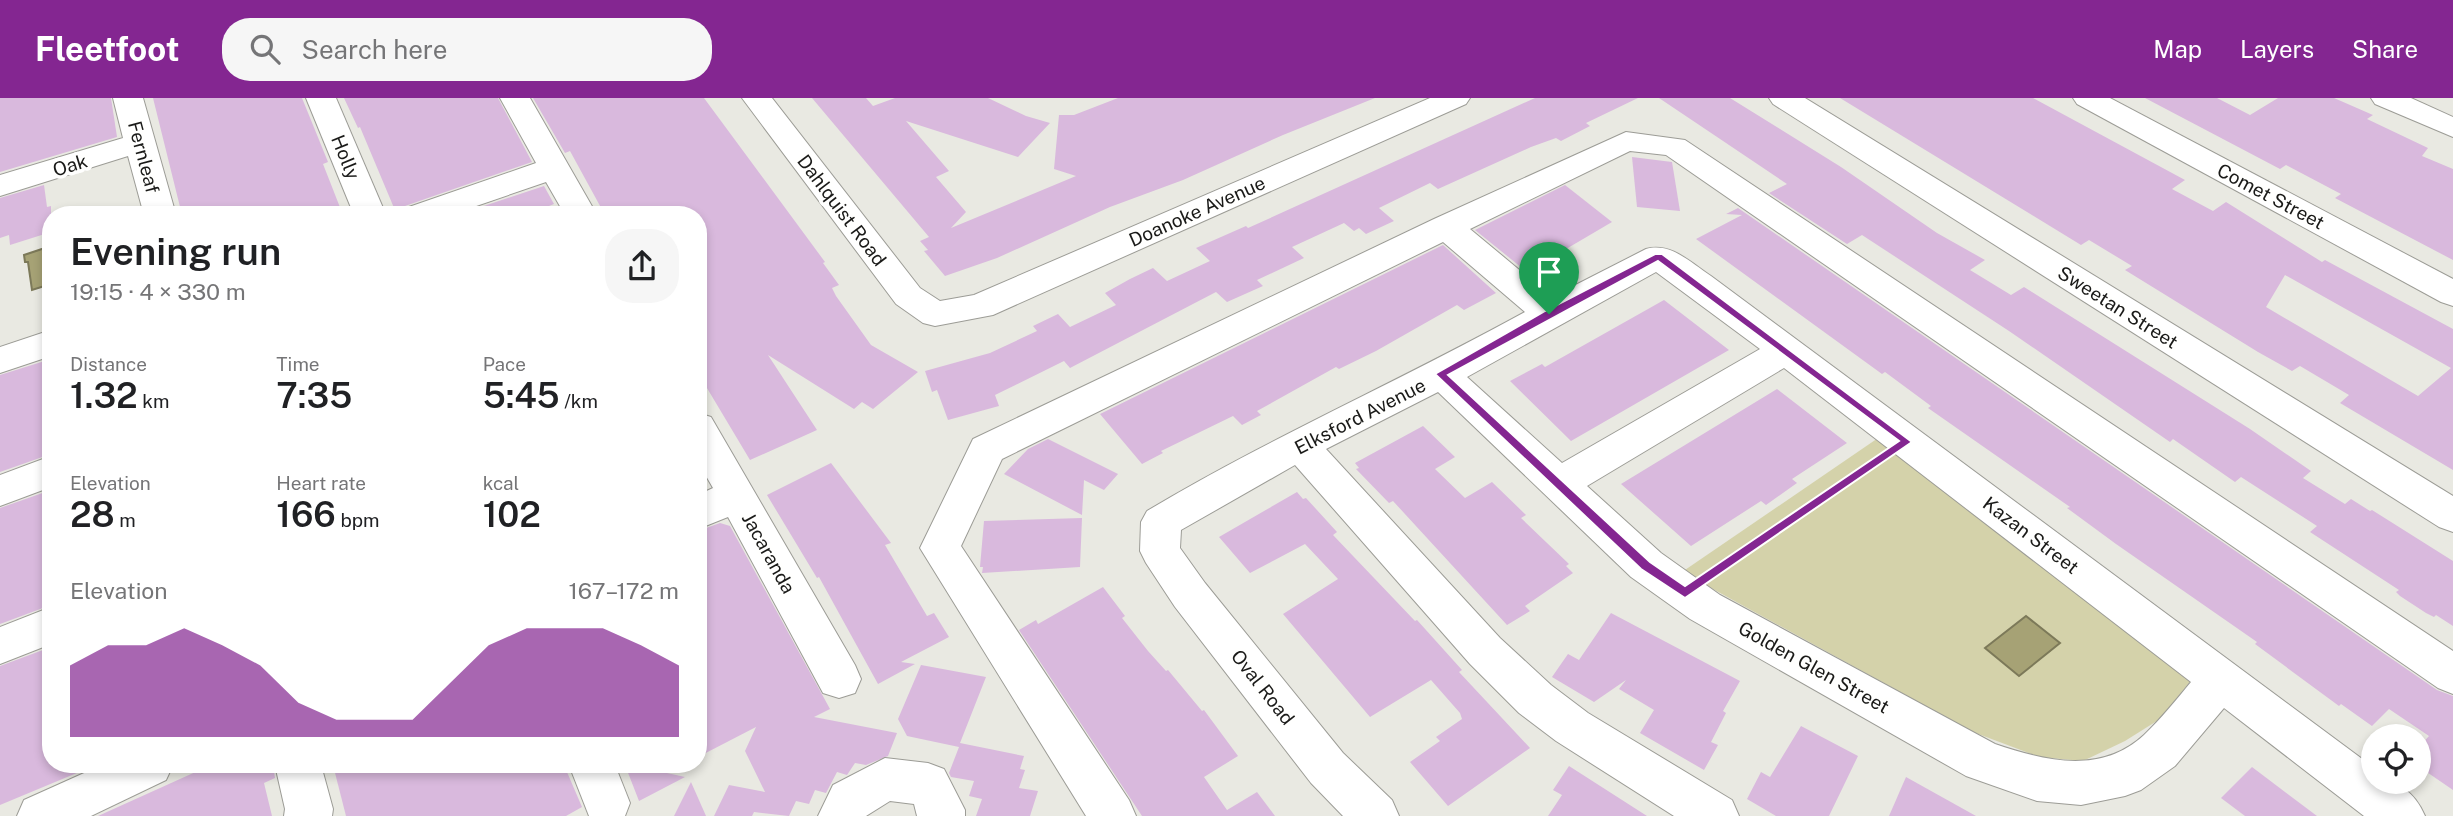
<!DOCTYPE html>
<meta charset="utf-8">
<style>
:root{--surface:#fff;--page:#f6f6f6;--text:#202124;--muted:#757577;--accent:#842691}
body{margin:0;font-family:"Public Sans",sans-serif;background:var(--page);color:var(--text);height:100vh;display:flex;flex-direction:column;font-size:26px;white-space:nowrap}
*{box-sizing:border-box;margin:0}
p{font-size:23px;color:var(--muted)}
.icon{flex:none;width:38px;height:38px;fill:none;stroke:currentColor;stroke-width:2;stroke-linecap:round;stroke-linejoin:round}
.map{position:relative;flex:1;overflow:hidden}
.panel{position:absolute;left:42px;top:108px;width:665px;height:567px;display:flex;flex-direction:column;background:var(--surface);border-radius:28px;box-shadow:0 4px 10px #0003}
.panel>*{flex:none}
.buttons{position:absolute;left:2361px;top:626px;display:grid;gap:14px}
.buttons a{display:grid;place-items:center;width:70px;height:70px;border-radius:50%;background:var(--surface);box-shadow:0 4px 10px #0003;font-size:35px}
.pin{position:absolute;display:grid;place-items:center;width:60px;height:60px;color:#fff;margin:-72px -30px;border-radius:50% 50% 50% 0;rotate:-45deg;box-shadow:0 0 7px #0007}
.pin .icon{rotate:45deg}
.round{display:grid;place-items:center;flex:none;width:74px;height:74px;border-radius:28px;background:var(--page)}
.headline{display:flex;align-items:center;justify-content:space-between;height:119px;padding:0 28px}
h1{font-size:38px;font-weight:600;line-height:52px}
.metrics{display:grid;grid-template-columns:repeat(3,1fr);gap:10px;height:119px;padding:7px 28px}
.metrics div{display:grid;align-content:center}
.metrics b{font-size:35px;font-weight:600}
.metrics small{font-size:19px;font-weight:400}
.metrics p{font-size:19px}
.chart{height:196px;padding:14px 28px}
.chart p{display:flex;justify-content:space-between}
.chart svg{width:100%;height:126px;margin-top:7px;fill:var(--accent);opacity:.7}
header{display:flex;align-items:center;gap:42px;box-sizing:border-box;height:98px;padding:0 35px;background:var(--accent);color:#fff}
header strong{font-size:33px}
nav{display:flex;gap:38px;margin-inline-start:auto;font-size:24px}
.search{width:490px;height:63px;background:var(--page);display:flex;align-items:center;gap:18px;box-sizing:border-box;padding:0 24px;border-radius:28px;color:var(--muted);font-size:26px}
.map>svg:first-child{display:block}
</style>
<header>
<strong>Fleetfoot</strong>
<div class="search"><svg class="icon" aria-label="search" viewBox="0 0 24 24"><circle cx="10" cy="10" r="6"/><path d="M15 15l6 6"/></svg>Search here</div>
<nav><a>Map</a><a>Layers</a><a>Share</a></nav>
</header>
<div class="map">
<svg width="2453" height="718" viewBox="0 0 2453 718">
<rect width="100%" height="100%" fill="#e9e9e2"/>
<polygon fill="#d4d2aa" points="1881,338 2193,580 2160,621 2125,643 2083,663 2039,659 1973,634 1682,474"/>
<g fill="#a6a275" stroke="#7c7959" stroke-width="2">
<polygon points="51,148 51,186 32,192 28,164 25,164 24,157"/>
<polygon points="2026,518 2060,545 2019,578 1985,550"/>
</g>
<g fill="#d9b9dd" fill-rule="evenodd">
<polygon points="0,0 111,0 117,39 0,74"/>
<polygon points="153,0 302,0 328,64 323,66 343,117 182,117"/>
<polygon points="344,0 498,0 532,64 405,108 397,117 360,29 358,30"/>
<polygon points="533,0 704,0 825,164 823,165 839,187 832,190 836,198 871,247 918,274 873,311 862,304 854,311 768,257 817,332 750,362 698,275 698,117 605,117 570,53 565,55"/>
<polygon points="812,0 866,0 873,8 895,0 988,0 1026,18 1050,25 1018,59 906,23 949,73 936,79 966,114 951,130 1076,78 1054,71 1059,17 1074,17 1118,0 1375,0 1283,37 1183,82 1110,109 997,160 945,178 924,153 928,152 920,143 929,139"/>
<polygon points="1535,0 1638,0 1586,25 1590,28 1561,43 1556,40 1531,49 1438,91 1430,85 1379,110 1394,123 1366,136 1359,130 1354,133 1344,125 1292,149 1304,160 1257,182 1263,188 1227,204 1216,194 1070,270 1064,263 995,297 999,308 948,322 937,292 932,294 925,273 990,255 1037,233 1033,228 1058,216 1070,229 1116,207 1105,195 1130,181 1153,170 1167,183 1210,163 1196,150 1246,128 1248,130"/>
<polygon points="1659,0 1730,0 1841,69 1937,135 1985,162 1970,172 2011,197 2024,189 2250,331 2311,373 2303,380 2345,406 2351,401 2370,413 2372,412 2453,463 2453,528 2436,517 2434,519 2426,515 2400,498 2396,494 2399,492 2310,434 2317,428 2241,379 2235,384 2173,341 2170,344 2009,233 1862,137 1847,146 1769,95 1787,86"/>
<path d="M1840,0h193l152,82 -13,9 41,22 13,-9 96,60 3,-2 128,69v141l-113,-67 9,-8 -49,-29 -8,5 -34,-19 -133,-82 7,-4 -43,-26 -8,5zM2285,177l166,93 -33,28 -152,-89z"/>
<polygon points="2145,0 2217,0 2250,17 2278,0 2334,0 2373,17 2367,21 2428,50 2422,58 2453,71 2453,162 2335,100 2341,96 2286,67 2280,71"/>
<polygon points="1632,59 1672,64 1680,113 1637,109"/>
<polygon points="44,87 47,109 51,108 51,134 10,147 9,137 0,140 0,100"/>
<polygon points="1565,87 1612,124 1527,174 1475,132"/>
<polygon points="544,88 554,106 549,108 555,117 457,117"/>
<polygon points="1738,110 2437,592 2453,598 2453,692 2418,668 2418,650 2429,638 2389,611 2372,628 2341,606 2339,608 2255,546 2257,544 2116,446 2067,410 2070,409 1928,310 1931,308 1885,274 1882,276 1696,141 1742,117 1726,116"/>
<polygon points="1443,147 1496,195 1464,212 1457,207 1376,253 1339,271 1336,269 1257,313 1261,317 1242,327 1233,318 1161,353 1163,355 1142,366 1100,316"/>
<polygon points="1664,202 1729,252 1571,343 1510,283 1542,266 1545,269"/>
<polygon points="51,261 51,356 0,374 0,277"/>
<polygon points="1777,291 1847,345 1792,381 1797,385 1766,407 1761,403 1691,448 1621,386"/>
<polygon points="1423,328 1455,359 1435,371 1465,400 1492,384 1526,417 1521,420 1569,466 1566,468 1573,475 1525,508 1530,513 1507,527 1393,403 1389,405 1356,371 1359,370 1355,365"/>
<polygon points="1048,341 1118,376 1104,392 1084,382 1082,417 1004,376 1028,351"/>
<polygon points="831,365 891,445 885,447 927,518 934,515 949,539 901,564 915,566 878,586 819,479 817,480 767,397"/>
<polygon points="51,392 51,507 0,526 0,410"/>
<polygon points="1297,394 1303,401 1306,400 1337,434 1333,437 1415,523 1417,522 1462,572 1459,574 1530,650 1448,708 1410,664 1440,643 1436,639 1462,621 1460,615 1431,582 1370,619 1283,516 1338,481 1305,446 1250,475 1219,439"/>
<polygon points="1082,420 1080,469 982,475 983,469 980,469 984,423"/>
<polygon points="720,425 730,428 830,611 814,619 897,635 888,658 866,667 855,665 847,677 837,674 826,695 815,692 809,706 796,703 789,718 754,714 752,718 714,718 729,687 765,694 745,653 756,629 698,659 698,433"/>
<polygon points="1103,489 1125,518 1122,520 1148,553 1166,573 1168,572 1202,613 1204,612 1238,658 1204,679 1227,712 1257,694 1275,718 1142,718 1019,532 1036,522 1038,526"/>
<polygon points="1611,515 1740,583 1723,613 1726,615 1711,644 1718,647 1704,672 1640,635 1654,612 1619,591 1626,582 1594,604 1552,579 1568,556 1579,562"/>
<polygon points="51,549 51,667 96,667 0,707 0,568"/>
<polygon points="921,567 986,579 960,645 1024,658 1020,671 1025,672 1019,690 1038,693 1030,718 976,718 982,701 969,698 974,683 951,679 949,675 959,649 907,638 898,621"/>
<polygon points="1801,628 1858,658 1829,718 1776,718 1747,701 1761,674 1770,679"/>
<polygon points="211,667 273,667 275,680 264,685 272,718 98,718"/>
<polygon points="333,667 564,667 582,709 566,718 346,718"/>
<polygon points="625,667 684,667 667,675 685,679 639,703"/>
<polygon points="1569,668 1647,718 1548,718 1562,697 1553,692"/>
<polygon points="2252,669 2317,718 2245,718 2221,700"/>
<polygon points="1906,679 1976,718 1889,718"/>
<polygon points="691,684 706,718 674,718"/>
</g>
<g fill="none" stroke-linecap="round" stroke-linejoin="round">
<defs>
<g id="minor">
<polygon points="113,0 143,0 176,117 144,117 128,58 0,98 0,77 123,40"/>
<polygon points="306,0 336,0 386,117 354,117"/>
<polygon points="500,0 530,0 597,117 565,117 546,84 450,117 402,117 406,110 536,65"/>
<polygon points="742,0 772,0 920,190 940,203 974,197 1430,0 1470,0 1466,6 993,217 935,228 923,225 896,206"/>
<polygon points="1769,0 1805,0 2453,398 2453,434 2439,429 1773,6"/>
<polygon points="2073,0 2110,0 2453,181 2453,208 2441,204 2077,6"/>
<polygon points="2371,0 2411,0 2453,19 2453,39 2375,6"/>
<path d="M1626,34l59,8 768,511v43l-15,-6 -772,-533 -36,-4 -160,78 82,68 94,-48c25,-7 45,14 65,27l662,491v15c27,0 41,9 52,34h-61l-140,-108 -49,58 -34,24 -16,6 -44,9 -44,-4 -71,-25 -276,-157 -59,-42 -193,-185 -112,57 174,189 51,47 37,28 144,87 7,16h-65l-118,-75 -37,-28 -49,-49 -175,-199 -114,65 -1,18 25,35 138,170 49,47 7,16h-56l-32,-33 -136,-176 -29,-44 -6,-12 1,-29 6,-11c122,-73 253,-130 378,-199l-82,-70 -441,217 -41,87 168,254 7,16h-50l-166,-268 53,-109 461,-220zM1656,174l104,77 -198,114 -95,-86zM1784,270l407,314c-15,18 -30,37 -47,53 -43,40 -99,26 -149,9l-275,-149 -59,-42 -74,-67z"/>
<polygon points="51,232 51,258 0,275 0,249"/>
<polygon points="698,315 711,319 855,567 861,581 855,595 839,600 823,595 728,419 698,431 698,397 713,390 698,364"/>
<polygon points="51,358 51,389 0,408 0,377"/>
<polygon points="51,509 51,546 0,566 0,529"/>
<polygon points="885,660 928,665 944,671 965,712 965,718 917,718 914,706 890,703 866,718 818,718 833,687"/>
<polygon points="102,667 173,667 166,682 91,718 17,718 24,702"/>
<polygon points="275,667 321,667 333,711 332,718 284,718 285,711"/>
<polygon points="569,667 615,667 630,705 625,718 589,718"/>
</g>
</defs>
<use href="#minor" stroke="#9c9c96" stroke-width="2"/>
<polyline stroke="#8b8b87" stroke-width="4.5" stroke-dasharray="2 6" stroke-linecap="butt" points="1711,476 1881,361"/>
<use href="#minor" fill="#fff" fill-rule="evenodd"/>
</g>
<path fill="#842691" stroke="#fff" stroke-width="2" fill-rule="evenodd" d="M1655,156h7l250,188 -227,156 -44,-29 -206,-195 110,-63zM1658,163l241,180 -214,145 -35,-24 -202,-187z"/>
<g text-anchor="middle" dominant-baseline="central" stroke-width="7" stroke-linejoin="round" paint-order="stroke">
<g font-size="19" fill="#1a1a18" stroke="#fffffe">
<text transform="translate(144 59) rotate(75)">Fernleaf</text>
<text transform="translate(346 59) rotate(68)">Holly</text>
<text transform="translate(70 67) rotate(-17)">Oak</text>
<text transform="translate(2271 98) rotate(28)">Comet Street</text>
<text transform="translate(842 112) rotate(53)">Dahlquist Road</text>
<text transform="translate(1197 113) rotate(-24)">Doanoke Avenue</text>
<text transform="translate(2118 209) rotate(32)">Sweetan Street</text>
<text transform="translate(1360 318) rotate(-27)">Elksford Avenue</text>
<text transform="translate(2031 437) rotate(37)">Kazan Street</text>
<text transform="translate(769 455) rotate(61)">Jacaranda</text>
<text transform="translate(1814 569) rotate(29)">Golden Glen Street</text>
<text transform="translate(1263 589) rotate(52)">Oval Road</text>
</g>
</g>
</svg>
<div class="buttons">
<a><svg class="icon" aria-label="locate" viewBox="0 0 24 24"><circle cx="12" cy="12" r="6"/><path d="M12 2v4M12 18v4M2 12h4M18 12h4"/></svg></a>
</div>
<div class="pin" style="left:1549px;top:216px;background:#1e9e55"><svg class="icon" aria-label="arrive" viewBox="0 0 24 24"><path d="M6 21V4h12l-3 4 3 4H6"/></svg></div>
<section class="panel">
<div class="headline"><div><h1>Evening run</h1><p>19:15 · 4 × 330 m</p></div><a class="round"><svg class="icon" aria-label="share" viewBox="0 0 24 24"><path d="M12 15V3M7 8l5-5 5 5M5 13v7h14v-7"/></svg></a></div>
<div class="metrics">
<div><p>Distance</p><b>1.32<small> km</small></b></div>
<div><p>Time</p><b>7:35</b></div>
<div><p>Pace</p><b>5:45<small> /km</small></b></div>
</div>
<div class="metrics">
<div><p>Elevation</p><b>28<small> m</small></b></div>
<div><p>Heart rate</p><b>166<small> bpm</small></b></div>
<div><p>kcal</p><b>102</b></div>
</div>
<div class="chart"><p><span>Elevation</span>167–172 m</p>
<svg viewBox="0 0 160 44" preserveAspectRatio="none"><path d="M0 44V19L10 12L20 12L30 6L40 12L50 19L60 32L70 38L80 38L90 38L100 25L110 12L120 6L130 6L140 6L150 12L160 19V44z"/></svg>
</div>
</section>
</div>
